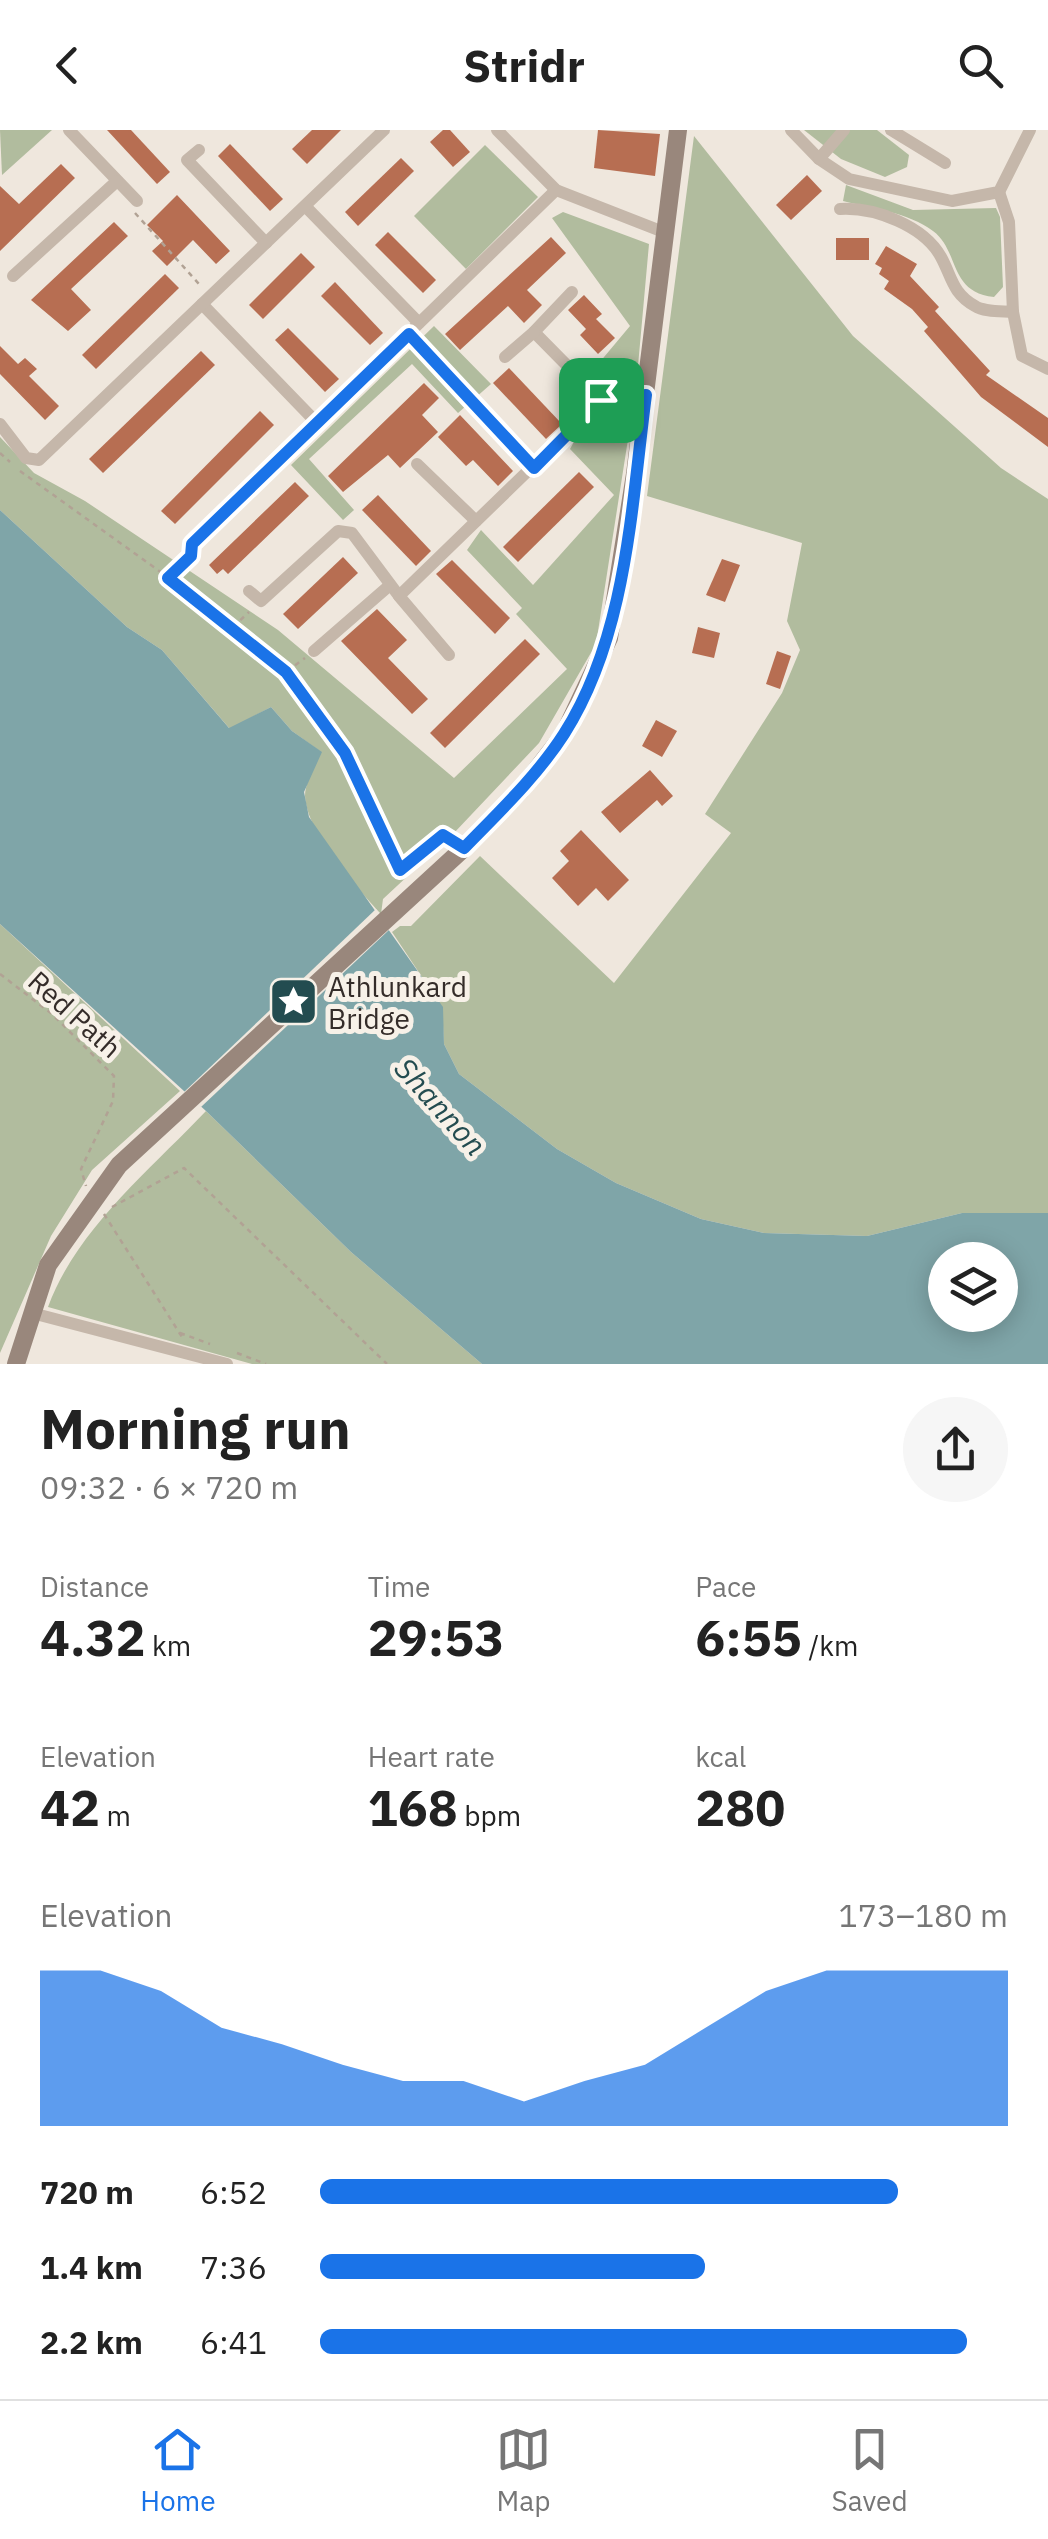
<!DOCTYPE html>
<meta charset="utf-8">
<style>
:root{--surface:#fff;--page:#f6f6f6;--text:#222;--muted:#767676;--line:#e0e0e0;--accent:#1a73e8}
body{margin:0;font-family:"IBM Plex Sans",sans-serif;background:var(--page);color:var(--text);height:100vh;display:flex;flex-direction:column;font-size:38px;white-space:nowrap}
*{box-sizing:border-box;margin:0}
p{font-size:32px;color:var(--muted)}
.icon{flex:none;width:55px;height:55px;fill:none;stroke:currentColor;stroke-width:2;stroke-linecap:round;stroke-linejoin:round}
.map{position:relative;height:1234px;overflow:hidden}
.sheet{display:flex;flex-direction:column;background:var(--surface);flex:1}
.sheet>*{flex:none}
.fabs{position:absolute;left:928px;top:1112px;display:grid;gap:20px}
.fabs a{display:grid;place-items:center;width:90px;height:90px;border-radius:50%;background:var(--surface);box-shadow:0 5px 25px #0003;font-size:50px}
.pin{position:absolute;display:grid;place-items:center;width:85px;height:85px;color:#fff;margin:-42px;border-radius:20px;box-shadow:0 5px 15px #0006}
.round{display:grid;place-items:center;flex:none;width:105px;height:105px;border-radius:52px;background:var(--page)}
.overview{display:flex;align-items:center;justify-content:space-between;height:170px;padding:0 40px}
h1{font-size:55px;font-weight:700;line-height:75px}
.figures{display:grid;grid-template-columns:repeat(3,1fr);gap:15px;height:170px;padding:10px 40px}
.figures div{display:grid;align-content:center}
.figures b{font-size:50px;font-weight:700}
.figures small{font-size:28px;font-weight:400}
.figures p{font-size:28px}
.chart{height:280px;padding:20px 40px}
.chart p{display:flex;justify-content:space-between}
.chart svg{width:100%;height:180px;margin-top:10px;fill:var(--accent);opacity:.7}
ul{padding:0 40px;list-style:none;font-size:32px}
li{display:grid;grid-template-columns:160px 120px 1fr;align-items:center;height:75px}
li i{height:25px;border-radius:12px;background:var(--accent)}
header{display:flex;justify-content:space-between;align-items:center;height:130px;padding:0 40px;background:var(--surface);font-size:45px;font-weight:700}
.menu{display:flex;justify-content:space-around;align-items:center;height:140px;border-top:2px solid var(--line);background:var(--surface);font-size:28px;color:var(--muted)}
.menu a{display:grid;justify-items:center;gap:5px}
.menu .selected{color:var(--accent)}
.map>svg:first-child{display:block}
</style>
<header><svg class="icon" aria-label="back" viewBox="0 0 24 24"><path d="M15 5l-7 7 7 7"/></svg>Stridr<svg class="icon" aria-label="search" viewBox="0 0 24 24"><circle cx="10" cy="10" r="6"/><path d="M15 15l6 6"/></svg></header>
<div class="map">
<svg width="1048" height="1234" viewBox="0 0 1048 1234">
<rect width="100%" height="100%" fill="#efe7dd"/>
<g fill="#b1bc9e">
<polygon points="0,0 52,0 2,45"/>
<polygon points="804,0 877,0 909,25 907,37 885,47 841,29"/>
<polygon points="694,6 853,206 1001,338 1048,369 1048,1083 962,1083 867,1106 764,1103 701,1089 616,1053 557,1019 459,944 444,914 442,877 392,802 400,796 411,796 480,726 614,853 731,703 705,684 782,563 800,520 787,491 802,413 647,366"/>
<polygon points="485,15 538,67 466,139 414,86"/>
<path d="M846,55l67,25 83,-2 4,9 3,70 -9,10c-46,-5 -34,-46 -61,-66 -26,-19 -59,-22 -90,-30z"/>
<path d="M563,82l86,32 -13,144 -40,256 -57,99 -85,90 -71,66 -2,15c-25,-28 -74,-80 -76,-118 0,-14 11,-31 16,-44l-29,-21 -21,-24 -41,22 -68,-79 -35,-23 -127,-117v-73l34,36 51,28 193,129 176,148 113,-109 -51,-55 6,-6 -55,-58 14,-20 52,55 81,-90 -44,-46 29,-53 -6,-9 13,-15 -7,-9 31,-37 -78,-108z"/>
<polygon points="434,196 491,254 458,283 412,234 309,329 354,380 343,390 291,335"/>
<polygon points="0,794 180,961 92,1040 51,1106 0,1223"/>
<path d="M206,981l145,141 131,112h-230l-204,-57c28,-77 102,-137 158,-196z"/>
</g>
<path fill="#7fa5a8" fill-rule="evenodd" d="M0,380l127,117 35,23 67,78 42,-21 21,24 30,21 -18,40 5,25 134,190 1,37 15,30 98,75 59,34 85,36 63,14 103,3 95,-23h86v151h-566l-131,-112 -145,-141 -206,-187zM945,1130h55v55h-55z"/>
<polygon fill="#efe7dd" points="376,779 390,799 201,977 183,963"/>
<g fill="#b76e52">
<polygon points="107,0 131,0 170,42 157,54"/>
<polygon points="312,0 341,0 307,34 292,19"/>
<polygon points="443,0 450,0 470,22 453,37 430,12"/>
<polygon points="598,0 660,4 655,46 594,38"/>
<polygon points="230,14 283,69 270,81 218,26"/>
<polygon points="401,28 414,41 358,96 345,82"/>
<polygon points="61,34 75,48 0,121 0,56 19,74"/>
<polygon points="807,45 822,61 791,90 776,75"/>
<polygon points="177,65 230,121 216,134 193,110 167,136 152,121 163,111 147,95"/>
<polygon points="114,92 128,106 71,159 91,180 68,201 31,170"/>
<polygon points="388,102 436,150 423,163 375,115"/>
<polygon points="551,107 566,123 527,160 542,175 524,193 508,176 460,220 445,204"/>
<rect x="836" y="108" width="33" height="22"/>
<polygon points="886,116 917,134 910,146 939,177 935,181 990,241 986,245 1048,288 1048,317 981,267 924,201 928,197 912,179 884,159 889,151 879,144 882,138 875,134"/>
<polygon points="301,123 315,137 263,189 249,175"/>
<polygon points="165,144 179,158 96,239 82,225"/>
<polygon points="335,152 383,203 370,215 321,166"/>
<polygon points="584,165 602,184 596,189 615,208 598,224 580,205 586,199 568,180"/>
<polygon points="288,198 339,249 325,262 275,210"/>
<polygon points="0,216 18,234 25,228 37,239 29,246 59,276 45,290 0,244"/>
<polygon points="201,221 215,235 103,343 89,329"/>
<polygon points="509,238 562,294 546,309 493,253"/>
<polygon points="424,253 439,268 422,285 438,302 400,338 388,325 343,362 328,346"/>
<polygon points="260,281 274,295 175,394 161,381"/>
<polygon points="460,285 513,341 498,356 473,330 466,336 438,307"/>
<polygon points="579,342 594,357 518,432 503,417"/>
<polygon points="295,352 309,366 228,444 223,439 217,444 209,435"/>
<polygon points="378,365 431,421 416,436 362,380"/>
<polygon points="343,427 358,443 298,499 283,484"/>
<polygon points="722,429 740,435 725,472 706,465"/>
<polygon points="452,430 510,488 495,504 436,444"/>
<polygon points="377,479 407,510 388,528 428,569 412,584 341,511"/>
<polygon points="698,497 720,503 714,528 692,523"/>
<polygon points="525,509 540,524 445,618 430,603"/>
<polygon points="777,521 791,526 780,559 766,554"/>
<polygon points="656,590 677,601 662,627 642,616"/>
<polygon points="650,640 673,666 662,676 657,670 620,703 601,682"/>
<polygon points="581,700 629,750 608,771 596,758 578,776 552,748 569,731 560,721"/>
</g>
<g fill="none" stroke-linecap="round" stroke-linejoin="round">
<g stroke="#b1a294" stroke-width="2.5" stroke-dasharray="5 5" stroke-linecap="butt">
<polyline points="135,83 199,154"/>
<polyline points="419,215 523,326"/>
<polyline points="0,323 10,332"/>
<polyline points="20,341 169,448 286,542 345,623 400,740 443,705 449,709"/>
<polyline points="170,447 189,428"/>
<polyline points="233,497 249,482"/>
<polyline points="287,541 305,528"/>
<polyline points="0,844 52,884 114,946 113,971 81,1039 86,1056"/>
<polyline points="112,1077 184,1038 387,1234"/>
<polyline points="104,1084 182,1207"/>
<polyline points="180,1203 210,1214"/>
<polyline points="237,1223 266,1234"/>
</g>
<g stroke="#c5b7aa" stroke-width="12">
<polyline points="69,0 137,71"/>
<polyline points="497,0 556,60 666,103"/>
<polyline points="791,0 819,29 849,49 952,71 999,62 1030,0"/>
<polyline points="891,0 945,33"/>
<polyline points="199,20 187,30 266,113"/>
<polyline points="819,29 844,0"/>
<polyline points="305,76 419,193"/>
<path d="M840,79c35,-2 84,17 101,48 11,20 11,36 34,49 9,6 26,5 38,6l-4,-90 -10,-30"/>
<polyline points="13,146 117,51"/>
<polyline points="572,162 534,202 601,270"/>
<polyline points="202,174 317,293"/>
<polyline points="1013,182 1022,226 1048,239"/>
<polyline points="505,227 534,202"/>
<polyline points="0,294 26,328 39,330 384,0"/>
<polyline points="417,334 476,391"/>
<polyline points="192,414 556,60"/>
<polyline points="249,461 261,471 338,401 352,403 399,466"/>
<polyline points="314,521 390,455"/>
<polyline points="449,525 399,466 601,270 646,265"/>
<polyline points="32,1183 227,1234"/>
</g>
<polyline stroke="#99877c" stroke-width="18" points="16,1234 48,1135 119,1035 464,718 520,661 564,604 609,508 635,344 678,0"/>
</g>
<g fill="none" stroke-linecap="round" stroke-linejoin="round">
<defs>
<path id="route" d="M409,204l125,134 67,-68 45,-5c-15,113 -19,240 -82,339 -27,42 -65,78 -100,114l-21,-13 -43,35 -55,-117 -59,-81 -118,-94 23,-22 1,-12z"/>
</defs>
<use href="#route" stroke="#fff" stroke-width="20"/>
<use href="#route" stroke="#1a73e8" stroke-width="12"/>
</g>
<defs>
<symbol id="sight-square" viewBox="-11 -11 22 22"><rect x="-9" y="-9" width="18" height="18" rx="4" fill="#234c50" stroke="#f7f1e8"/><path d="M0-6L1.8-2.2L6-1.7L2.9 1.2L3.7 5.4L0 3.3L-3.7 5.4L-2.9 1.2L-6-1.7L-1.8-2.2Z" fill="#fff"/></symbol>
</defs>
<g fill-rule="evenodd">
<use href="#sight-square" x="266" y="844" width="55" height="55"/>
</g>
<g text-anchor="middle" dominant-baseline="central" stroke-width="10" stroke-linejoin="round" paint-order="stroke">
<g font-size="28" fill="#342c29" stroke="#f7f1e8" text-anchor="start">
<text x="328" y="856">Athlunkard<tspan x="328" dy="32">Bridge</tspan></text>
</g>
<g font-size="28" fill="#342c29" stroke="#f7f1e8">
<text transform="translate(75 884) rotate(42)">Red Path</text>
</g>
<g font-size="30" font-style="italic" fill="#234c50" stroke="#f7f1e8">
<text transform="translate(441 976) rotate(48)">Shannon</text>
</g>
</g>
</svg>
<div class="fabs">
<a><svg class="icon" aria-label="layers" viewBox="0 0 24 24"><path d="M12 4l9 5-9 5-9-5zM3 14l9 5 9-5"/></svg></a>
</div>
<div class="pin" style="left:601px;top:270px;background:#1e9e55"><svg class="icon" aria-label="arrive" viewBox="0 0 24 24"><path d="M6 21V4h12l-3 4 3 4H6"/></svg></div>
</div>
<section class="sheet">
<div class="overview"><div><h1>Morning run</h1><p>09:32 · 6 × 720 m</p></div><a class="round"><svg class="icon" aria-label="share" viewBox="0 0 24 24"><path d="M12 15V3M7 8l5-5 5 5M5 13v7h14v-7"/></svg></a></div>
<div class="figures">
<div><p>Distance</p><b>4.32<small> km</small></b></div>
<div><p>Time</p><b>29:53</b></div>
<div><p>Pace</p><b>6:55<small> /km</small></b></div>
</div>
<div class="figures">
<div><p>Elevation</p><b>42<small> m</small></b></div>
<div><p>Heart rate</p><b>168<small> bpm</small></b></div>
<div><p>kcal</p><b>280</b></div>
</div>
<div class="chart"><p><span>Elevation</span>173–180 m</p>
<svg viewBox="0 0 160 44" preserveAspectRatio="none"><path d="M0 44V6L10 6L20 11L30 20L40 24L50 29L60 33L70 33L80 38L90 33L100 29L110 20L120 11L130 6L140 6L150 6L160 6V44z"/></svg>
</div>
<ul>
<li><b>720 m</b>6:52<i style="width:84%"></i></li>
<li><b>1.4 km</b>7:36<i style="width:56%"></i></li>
<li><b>2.2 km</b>6:41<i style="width:94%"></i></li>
</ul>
</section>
<nav class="menu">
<a class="selected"><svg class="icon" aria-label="home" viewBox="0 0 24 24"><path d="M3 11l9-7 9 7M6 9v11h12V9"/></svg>Home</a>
<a><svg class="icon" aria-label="map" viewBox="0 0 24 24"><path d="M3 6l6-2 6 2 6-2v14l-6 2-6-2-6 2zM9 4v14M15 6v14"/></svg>Map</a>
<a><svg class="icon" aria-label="saved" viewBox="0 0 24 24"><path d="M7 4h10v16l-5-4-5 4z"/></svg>Saved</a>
</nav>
